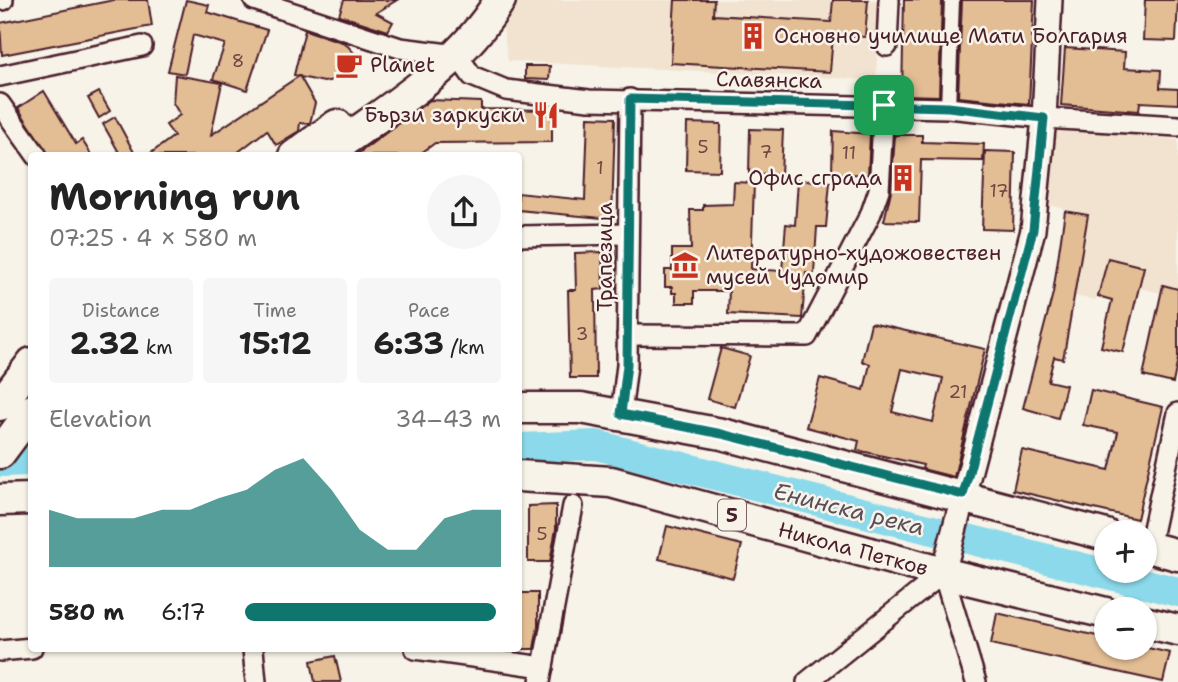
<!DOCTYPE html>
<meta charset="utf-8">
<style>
:root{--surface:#fff;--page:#f6f6f6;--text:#222;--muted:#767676;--accent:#0f766e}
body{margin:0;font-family:"Shantell Sans",sans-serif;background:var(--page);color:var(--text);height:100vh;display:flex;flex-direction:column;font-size:26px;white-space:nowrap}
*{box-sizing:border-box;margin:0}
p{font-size:23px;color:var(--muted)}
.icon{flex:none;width:38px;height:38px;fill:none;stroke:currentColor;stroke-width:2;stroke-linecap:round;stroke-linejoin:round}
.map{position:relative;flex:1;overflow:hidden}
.panel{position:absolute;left:28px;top:152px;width:494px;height:500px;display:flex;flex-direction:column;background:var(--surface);border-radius:7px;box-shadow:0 2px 5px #0004}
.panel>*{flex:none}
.controls{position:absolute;left:1094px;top:520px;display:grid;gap:14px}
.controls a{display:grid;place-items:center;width:63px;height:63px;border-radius:50%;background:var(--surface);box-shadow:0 2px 5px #0004;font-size:35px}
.pin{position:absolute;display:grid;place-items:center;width:60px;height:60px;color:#fff;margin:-30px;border-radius:14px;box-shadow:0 4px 10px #0006}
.round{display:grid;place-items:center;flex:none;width:74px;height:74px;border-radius:37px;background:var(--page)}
.overview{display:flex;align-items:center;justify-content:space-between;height:119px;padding:0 21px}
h1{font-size:38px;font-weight:700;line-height:52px}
.metrics{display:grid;grid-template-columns:repeat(3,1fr);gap:10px;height:119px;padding:7px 21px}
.metrics div{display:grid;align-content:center;border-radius:7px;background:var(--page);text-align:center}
.metrics b{font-size:30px;font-weight:700}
.metrics small{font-size:19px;font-weight:400}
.metrics p{font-size:19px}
.chart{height:196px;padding:14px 21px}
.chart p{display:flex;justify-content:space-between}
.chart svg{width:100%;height:126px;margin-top:7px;fill:var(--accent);opacity:.7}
ul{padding:0 21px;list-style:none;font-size:23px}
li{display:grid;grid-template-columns:112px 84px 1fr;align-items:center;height:52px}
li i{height:18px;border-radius:9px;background:var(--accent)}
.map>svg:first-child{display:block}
</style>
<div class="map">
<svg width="1178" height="682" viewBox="0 0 1178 682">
<rect width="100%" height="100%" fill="#f7f3e8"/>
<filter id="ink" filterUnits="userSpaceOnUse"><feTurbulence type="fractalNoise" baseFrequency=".0143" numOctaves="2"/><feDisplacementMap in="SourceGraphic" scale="14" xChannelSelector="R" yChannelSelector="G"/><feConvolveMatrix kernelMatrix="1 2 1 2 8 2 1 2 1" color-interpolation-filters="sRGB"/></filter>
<g filter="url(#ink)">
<g fill="#f1e3cf">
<polygon points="515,0 880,0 876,80 508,61 503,28"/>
<polygon points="1052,124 1178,140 1178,288 1164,286 1162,293 1138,288 1143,267 1107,258 1096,300 1074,296 1089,215 1050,205"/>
</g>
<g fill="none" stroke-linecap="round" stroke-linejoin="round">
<g stroke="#8bd9ea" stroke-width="30">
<polyline points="518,448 596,445 1178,592"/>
<polyline points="0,462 32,461"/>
</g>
</g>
<g fill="#e3bd94" stroke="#4a1f2b" stroke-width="2" fill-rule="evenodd">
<polygon points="114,0 148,0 152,26 2,55 0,23"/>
<polygon points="186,0 209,5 207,12 267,30 247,90 213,79 225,44 193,35 185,74 168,71"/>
<polygon points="344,0 397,0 376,13 393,22 388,31 339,15"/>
<polygon points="675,0 714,0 713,15 831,22 833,0 868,0 865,37 833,35 830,72 671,63"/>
<polygon points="904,0 942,0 939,96 902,95"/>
<polygon points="962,0 1034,0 1029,104 958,97"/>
<polygon points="1145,0 1178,0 1176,41 1143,40"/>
<polygon points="305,30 345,43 357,56 351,76 324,82 300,77 315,103 310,123 300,123 299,131 276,145 267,130 233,156 147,156 174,136 166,125 180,115 173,103 175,75 222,83 211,135 299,76 294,75"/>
<polygon points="1065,48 1125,52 1124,68 1161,70 1160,88 1178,89 1178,104 1140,102 1139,111 1061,105"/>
<polygon points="525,66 550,66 549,80 525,79"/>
<polygon points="44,91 76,144 82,140 92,156 49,156 18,108"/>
<polygon points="99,92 110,111 99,118 88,98"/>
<polygon points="430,100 481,102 481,109 552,110 552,142 435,143 417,156 355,156"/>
<polygon points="115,117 136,156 121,156 103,124"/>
<polygon points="588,117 615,118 612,219 518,210 518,193 585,200"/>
<polygon points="687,123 721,124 720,171 686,170"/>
<polygon points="750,129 783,130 781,175 749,173"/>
<polygon points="833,131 870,134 868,175 832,173"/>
<polygon points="895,135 922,135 922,142 984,144 983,161 921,160 919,222 884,221 891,191"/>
<polygon points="985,151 1015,152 1013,230 982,229"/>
<polygon points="798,180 830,182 826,227 817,227 814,273 806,273 802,318 728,314 729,291 694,291 694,303 676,303 676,293 672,293 672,287 665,287 665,270 672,270 672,249 691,249 690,210 703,210 703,205 733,204 734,182 754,183 751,269 782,271 786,224 795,225"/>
<polygon points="1065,211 1088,215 1065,349 1063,359 1054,357 1048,381 1066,385 1058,418 1023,408 1053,293"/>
<polygon points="602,252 603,289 595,290 596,378 570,378 568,290 576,290 575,253"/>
<polygon points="1108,258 1144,267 1123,352 1101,347 1112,300 1098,296"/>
<polygon points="1163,285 1178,289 1178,359 1173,383 1143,376"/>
<path d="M871,323l114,26 -31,128 -32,-8 1,-4 -66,-15 2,-9 -53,-14 14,-49 44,12 6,-26 -8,-3zM902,369l41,9 -10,44 -41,-10z"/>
<polygon points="721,348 750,356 735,407 707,399"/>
<polygon points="1091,390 1163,407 1137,519 1013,490 1022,450 1109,470 1118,432 1083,425"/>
<polygon points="556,505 556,529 550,562 528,562 528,506"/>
<polygon points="667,526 742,545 733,578 659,559"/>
<polygon points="518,593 538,593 538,626 534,649 518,649"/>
<polygon points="997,613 1106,638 1106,648 1148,648 1170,653 1163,682 991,644"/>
<polygon points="335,656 341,682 315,682 311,661"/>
</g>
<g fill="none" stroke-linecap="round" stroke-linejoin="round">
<defs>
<polyline id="pedestrian" points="948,108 952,0"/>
<g id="minor">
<polyline points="0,0 3,0"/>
<polyline points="254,0 400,48 457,55 472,76 506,90 589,100 948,108 1044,118 1178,126"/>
<polyline points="887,46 889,0"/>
<polyline points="0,76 142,46"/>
<polyline points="0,104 37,156"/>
<polyline points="518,236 627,234"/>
<polyline points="627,335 807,336 871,213 879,190 884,105"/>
<polyline points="621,414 627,365 630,99"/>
<polyline points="1149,547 1178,413"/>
<polyline points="253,649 256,682"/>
<polyline points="415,649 543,667"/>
<polyline points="0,651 32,648"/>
<polyline points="540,682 573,506"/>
<polyline points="807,682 943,573 976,682"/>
</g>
<polyline id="tertiary" points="943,573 1033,230 1044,118 1050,0"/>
<g id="primary">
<polyline points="294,156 337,125"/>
<path d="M323,156c63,-46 136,-88 177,-156"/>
<polyline points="0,405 32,363"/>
<polyline points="518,408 581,408 722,434 1106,535"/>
<polyline points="0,453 32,410"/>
<polyline points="518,476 611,482 943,573 1106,613"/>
<polyline points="0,500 32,499"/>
<polyline points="1144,546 1178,555"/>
<polyline points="1144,622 1178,630"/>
</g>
</defs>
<use href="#pedestrian" stroke="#4a1f2b" stroke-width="19"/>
<use href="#minor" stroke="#4a1f2b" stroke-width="24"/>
<use href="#tertiary" stroke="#4a1f2b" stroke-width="28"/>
<use href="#primary" stroke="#4a1f2b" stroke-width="35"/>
<use href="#pedestrian" stroke="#f7f3e8" stroke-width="14"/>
<use href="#minor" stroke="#f7f3e8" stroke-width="19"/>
<use href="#tertiary" stroke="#f7f3e8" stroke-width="23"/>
<use href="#primary" stroke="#f7f3e8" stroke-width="30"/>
</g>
</g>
<g fill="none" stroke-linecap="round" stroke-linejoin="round" filter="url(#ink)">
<defs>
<polygon id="route" points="630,99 948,107 1044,118 1033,230 963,495 722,434 621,414 627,365"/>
</defs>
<use href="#route" stroke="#fff" stroke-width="14"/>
<use href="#route" stroke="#0f766e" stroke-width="9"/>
</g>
<defs>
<symbol id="building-bare" viewBox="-9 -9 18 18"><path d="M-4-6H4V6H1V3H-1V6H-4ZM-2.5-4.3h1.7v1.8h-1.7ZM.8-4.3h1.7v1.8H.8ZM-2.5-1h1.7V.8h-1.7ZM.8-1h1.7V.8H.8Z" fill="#c8321e" stroke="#f7f3e8" stroke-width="2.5" paint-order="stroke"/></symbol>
<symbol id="cafe-bare" viewBox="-9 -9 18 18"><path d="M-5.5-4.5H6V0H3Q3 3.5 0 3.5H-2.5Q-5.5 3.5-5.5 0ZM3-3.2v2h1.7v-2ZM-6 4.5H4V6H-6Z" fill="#c8321e" stroke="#f7f3e8" stroke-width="2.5" paint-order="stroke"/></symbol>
<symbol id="restaurant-bare" viewBox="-9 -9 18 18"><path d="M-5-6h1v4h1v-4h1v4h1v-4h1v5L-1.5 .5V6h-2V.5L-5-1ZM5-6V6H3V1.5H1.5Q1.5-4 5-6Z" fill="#c8321e" stroke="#f7f3e8" stroke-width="2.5" paint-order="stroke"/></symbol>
<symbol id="museum-bare" viewBox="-9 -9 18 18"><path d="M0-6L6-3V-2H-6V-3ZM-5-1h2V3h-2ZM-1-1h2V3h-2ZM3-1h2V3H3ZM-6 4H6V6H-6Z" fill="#c8321e" stroke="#f7f3e8" stroke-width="2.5" paint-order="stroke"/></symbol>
</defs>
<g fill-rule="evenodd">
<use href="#building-bare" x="734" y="17" width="38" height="38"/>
<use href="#cafe-bare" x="330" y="46" width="38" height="38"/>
<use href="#restaurant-bare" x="527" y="96" width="38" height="38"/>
<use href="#building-bare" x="884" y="159" width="38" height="38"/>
<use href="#museum-bare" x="666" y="246" width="38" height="38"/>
</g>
<g text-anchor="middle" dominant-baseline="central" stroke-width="5" stroke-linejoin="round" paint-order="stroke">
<g font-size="18" fill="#704645">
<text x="238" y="61">8</text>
<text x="703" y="147">5</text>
<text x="766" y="152">7</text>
<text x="849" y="153">11</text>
<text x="600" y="168">1</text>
<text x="999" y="191">17</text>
<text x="582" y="334">3</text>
<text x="958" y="392">21</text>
<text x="542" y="534">5</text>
</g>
<rect fill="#f7f3e8" stroke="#7e5f64" stroke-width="2" x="718" y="499.5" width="28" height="31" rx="5"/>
<g font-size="19" font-weight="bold" fill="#4a1f2b">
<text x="732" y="515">5</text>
</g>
<g font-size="21" fill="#4a1f2b" stroke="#f7f3e8" text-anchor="start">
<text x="774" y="36">Основно училище Мати Болгария</text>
<text x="370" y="65">Planet</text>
<text x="525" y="115" text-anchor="end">Бързи заркуски</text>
<text x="882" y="178" text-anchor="end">Офис сграда</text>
<text x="706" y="253">Литературно-художовествен<tspan x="706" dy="24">мусей Чудомир</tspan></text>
</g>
<g font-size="21" fill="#4a1f2b" stroke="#f7f3e8">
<text transform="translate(769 80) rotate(1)">Славянска</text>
<text transform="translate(605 257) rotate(-90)">Трапезица</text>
<text transform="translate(853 549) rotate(15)">Никола Петков</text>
</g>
<g font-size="23" font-style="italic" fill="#5a4e5b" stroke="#f7f3e8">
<text transform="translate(849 509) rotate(14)">Енинска река</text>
</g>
</g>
</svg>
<div class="controls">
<a>+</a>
<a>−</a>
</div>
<div class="pin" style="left:884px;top:105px;background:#1e9e55"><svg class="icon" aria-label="arrive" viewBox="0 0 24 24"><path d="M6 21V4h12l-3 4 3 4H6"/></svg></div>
<section class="panel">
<div class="overview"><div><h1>Morning run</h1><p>07:25 · 4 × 580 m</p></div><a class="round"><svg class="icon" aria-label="share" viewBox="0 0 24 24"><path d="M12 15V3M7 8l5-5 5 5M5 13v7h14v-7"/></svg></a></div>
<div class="metrics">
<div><p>Distance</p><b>2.32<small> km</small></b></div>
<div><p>Time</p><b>15:12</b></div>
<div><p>Pace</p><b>6:33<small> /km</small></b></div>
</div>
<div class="chart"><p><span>Elevation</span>34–43 m</p>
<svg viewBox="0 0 160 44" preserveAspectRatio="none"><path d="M0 44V24L10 27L20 27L30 27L40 24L50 24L60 20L70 17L80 10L90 6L100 17L110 31L120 38L130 38L140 27L150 24L160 24V44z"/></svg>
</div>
<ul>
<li><b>580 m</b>6:17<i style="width:98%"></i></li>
</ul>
</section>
</div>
